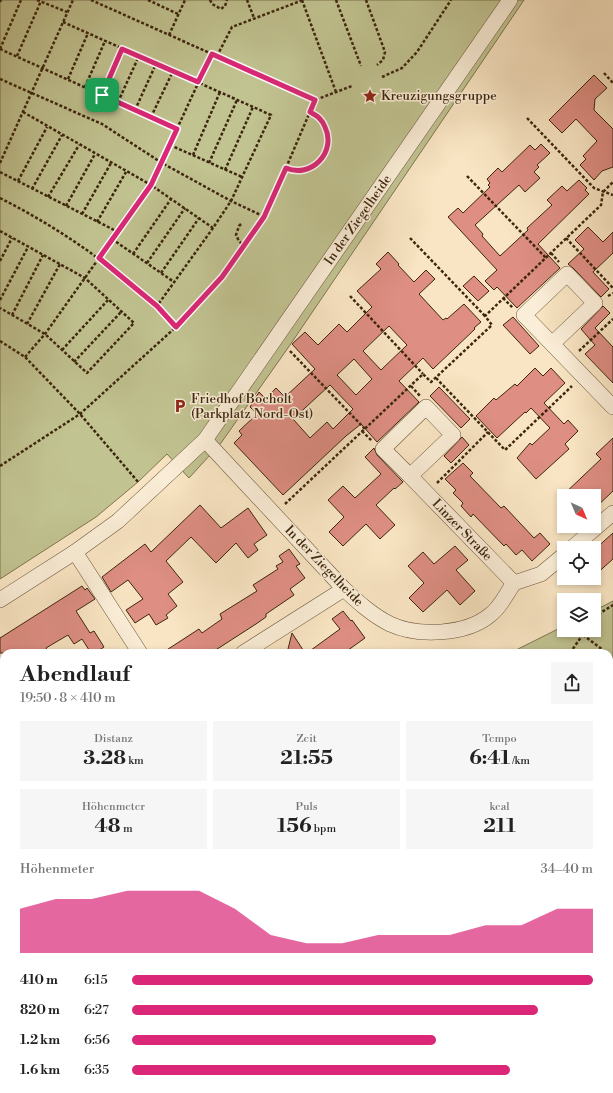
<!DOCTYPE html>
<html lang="de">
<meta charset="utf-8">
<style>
:root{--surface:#fff;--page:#f6f6f6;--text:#222;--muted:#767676;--accent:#db2777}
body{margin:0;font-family:"Libre Bodoni",serif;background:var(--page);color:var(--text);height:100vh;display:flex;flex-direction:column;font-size:15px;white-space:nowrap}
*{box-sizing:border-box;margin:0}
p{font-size:13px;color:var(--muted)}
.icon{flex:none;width:22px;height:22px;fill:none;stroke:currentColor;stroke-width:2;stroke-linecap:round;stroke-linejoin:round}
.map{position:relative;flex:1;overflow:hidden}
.side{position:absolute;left:0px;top:649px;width:613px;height:444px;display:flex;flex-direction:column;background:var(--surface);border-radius:12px 12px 0 0;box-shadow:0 2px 6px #0003}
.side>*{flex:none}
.needle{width:26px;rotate:136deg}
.fabs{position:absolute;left:557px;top:489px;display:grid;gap:8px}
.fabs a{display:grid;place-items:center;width:44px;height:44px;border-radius:0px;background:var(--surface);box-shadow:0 2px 6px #0003;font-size:20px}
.pin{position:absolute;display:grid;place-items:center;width:34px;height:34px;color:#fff;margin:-17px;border-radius:8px;box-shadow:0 2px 6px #0006}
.round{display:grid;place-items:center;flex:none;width:42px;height:42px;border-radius:0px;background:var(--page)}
.overview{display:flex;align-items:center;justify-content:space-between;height:68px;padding:0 20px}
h1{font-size:22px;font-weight:700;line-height:30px}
.metrics{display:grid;grid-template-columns:repeat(3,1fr);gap:6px;height:68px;padding:4px 20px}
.metrics div{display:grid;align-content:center;border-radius:0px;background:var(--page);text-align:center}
.metrics b{font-size:20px;font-weight:700}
.metrics small{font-size:11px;font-weight:400}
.metrics p{font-size:11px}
.chart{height:112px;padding:8px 20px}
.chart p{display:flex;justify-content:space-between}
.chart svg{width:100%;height:72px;margin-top:4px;fill:var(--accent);opacity:.7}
ul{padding:0 20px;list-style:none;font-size:13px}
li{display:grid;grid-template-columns:64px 48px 1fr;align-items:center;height:30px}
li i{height:10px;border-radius:5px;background:var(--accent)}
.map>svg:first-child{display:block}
</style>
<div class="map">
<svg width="613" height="1093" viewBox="0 0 613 1093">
<rect width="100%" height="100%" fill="#f9e5c3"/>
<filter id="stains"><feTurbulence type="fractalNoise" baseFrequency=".005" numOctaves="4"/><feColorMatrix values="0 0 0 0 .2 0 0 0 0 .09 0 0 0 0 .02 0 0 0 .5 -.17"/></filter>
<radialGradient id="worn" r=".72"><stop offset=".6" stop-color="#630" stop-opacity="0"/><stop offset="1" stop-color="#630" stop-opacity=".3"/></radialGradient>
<g fill="#c1c391" stroke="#7f7450">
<polygon points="0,0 524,0 290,345 221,443 189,478 167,454 138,482 96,517 0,579"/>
<polygon points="613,601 613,1093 38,1093 33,1089 609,1089 609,653 510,653 564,626 564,630 594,630 594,611"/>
<polygon points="4,962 4,1068 0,1065 0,964"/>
</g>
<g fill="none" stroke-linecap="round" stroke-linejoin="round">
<polyline stroke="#77826f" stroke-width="4.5" points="609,850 613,852"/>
</g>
<g fill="#de8e83" stroke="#3d260e" fill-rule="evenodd">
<polygon points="594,75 607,88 595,99 594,110 613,129 613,167 602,171 594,180 580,165 586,159 583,156 597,141 576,119 562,133 549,120"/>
<polygon points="541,144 550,153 537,165 539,167 534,172 540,178 525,192 519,185 475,225 483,234 482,236 500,256 528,230 527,228 552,205 547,200 562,186 567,191 579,180 587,188 585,190 589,194 538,244 560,268 517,308 497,287 494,290 485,281 497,270 448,217 458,208 463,213 490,187 488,185 490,183 487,179 498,168 502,172 530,145 535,150"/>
<polygon points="588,227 603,242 613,232 613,253 593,272 609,289 601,297 573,268 568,264 584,249 575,240"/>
<path d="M388,252l11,12 -1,1 16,17 12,-12 9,9 -16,15 24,26 3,-2 1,1 17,-15 17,18 -7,6 1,1 -42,40 -10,-11 -24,23 20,21 -42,40 -16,-18 -15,12 -63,59 -49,-52 8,-8 -3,-4 18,-17 -7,-7 9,-15 7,7 10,-11 9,9 30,-28 -23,-25 13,-12 13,13 21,-21 8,8 25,-25 -15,-16 24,-22 -5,-5zM389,326l18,19 -26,25 -18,-19zM354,359l18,20 -16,16 -19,-20zM330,385l23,24 -20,20 -6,-7 -17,16 -17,-19z"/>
<polygon points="474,276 489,291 478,301 463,286"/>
<polygon points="603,306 610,313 595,328 613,347 613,383 585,354 595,345 581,329"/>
<polygon points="513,317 539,346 530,354 503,325"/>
<polygon points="535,368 543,376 551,368 565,383 544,403 564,424 568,420 578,431 565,444 569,449 536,479 517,458 530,443 532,445 550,428 531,408 526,413 525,412 497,438 476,416 494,398 496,400 515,384 517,386"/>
<polygon points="439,387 470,419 461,428 430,396"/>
<polygon points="462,437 469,445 451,463 444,456"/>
<polygon points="613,438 613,491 594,509 594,496 562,496 601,459 596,454"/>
<polygon points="374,448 377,455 403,482 395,489 394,488 376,505 395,525 380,539 366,524 343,546 329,532 344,517 328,500 343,486 355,498 381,474 365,457"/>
<polygon points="463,463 473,473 470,476 501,508 504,506 534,538 540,533 550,544 532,561 522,550 516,555 506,544 504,546 473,514 471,517 461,506 463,503 453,493 456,490 445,479"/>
<polygon points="200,505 221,528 248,508 267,535 254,544 258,550 248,558 236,543 216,563 191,537 166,561 183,582 168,594 177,606 166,615 168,618 156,625 149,614 135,623 126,610 143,599 128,580 111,592 102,577 145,544 151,552"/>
<polygon points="613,533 613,559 594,576 594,550"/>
<polygon points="455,546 468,560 456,570 475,591 460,605 447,590 423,612 409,598 424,583 408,566 423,552 434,564"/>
<polygon points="289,549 300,564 296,566 305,578 290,589 294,595 266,614 266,617 256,624 211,653 162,653 199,629 202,633 222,619 220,614 257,591 253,585 278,569 276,566 283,562 279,556"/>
<polygon points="82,586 85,590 87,588 95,599 76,611 90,633 94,631 104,647 95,653 91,653 82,639 74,644 68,635 46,648 49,653 0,653 0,638"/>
<polygon points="343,611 351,621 352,620 365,638 344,653 307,653 340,629 332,619"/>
<polygon points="292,633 305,653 287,653"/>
</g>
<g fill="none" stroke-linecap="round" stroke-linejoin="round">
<defs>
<g id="minor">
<polyline points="552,344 595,303 567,274 524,315 613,407"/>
<path d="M205,440l139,149c14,13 28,26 46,35 28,13 76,11 100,-9 11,-8 16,-21 24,-32l27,-9 23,-19"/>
<polyline points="410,476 383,449 426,407 453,435 410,476 514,583"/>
<polyline points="572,548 613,513"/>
<polyline points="75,552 140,653"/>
<polyline points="0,600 75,552 118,521 205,440 510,0"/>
<polyline points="243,653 344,589"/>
<polyline points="0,802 4,800"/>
<polyline points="0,1040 4,1043"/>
<polyline points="70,1089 76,1093"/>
</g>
</defs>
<use href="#minor" stroke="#6c563b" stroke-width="16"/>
<g stroke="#3d260e" stroke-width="2.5" stroke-dasharray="3 2" stroke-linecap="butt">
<polyline points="37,0 67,12"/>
<polyline points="91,0 315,100"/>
<polyline points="148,0 178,14"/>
<polyline points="210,0 212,4 221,9 225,6 227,0"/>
<polyline points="247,0 254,18"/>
<polyline points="302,0 336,92"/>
<polyline points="336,0 361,66"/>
<polyline points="366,0 385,52 383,60 377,65"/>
<polyline points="0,2 1,0"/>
<polyline points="63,22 271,115 231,201 213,228 157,306"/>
<polyline points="169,35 185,0"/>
<polyline points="0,49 177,129"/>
<polyline points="0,49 21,0"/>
<polyline points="17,56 41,1"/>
<polyline points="217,56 232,27 303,0"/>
<polyline points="604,73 613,83"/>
<polyline points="382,77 402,68 417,52 451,0"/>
<polyline points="0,79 102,124 162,163 231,201 265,217"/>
<polyline points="68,79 88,33"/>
<polyline points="85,87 105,41"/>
<polyline points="102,95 122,49"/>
<polyline points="118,102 139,56"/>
<polyline points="135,110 156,64"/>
<polyline points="23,112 151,185 213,228"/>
<polyline points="151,117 173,71"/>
<polyline points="527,118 594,188 613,195"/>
<polyline points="170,145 242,177"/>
<polyline points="193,155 220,92"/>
<polyline points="0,163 73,0"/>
<polyline points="209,163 237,100"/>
<path d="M286,168c25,11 51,-16 39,-41 -1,-3 -3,-6 -5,-8 -2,-3 -7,-5 -10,-7"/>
<polyline points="225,170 253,107"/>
<polyline points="0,172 118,232"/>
<polyline points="467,176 546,258"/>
<polyline points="18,181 47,127"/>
<polyline points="32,189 62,135"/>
<polyline points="48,197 79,145"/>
<path d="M0,198c65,33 126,76 176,129"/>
<polyline points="66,206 95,154"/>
<polyline points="82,214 111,163"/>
<polyline points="97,222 126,172"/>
<polyline points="241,224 239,226 236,235 239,241 244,246"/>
<polyline points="0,231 85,278 134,323 87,373 45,334 0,308"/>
<polyline points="410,238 485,316"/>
<polyline points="566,238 613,288"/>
<polyline points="112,239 174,282"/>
<polyline points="551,253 559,262"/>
<polyline points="133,254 171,199"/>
<polyline points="0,261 12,238"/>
<polyline points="147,263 185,208"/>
<polyline points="161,273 199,218"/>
<polyline points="350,296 423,374"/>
<polyline points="608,296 613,293"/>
<polyline points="503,298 513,308"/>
<polyline points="0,300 28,247"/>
<polyline points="12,315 43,255"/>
<polyline points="27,324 60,264"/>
<polyline points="0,341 25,357 80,414 139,483"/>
<polyline points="62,350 108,300"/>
<polyline points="290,351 365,429"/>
<polyline points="579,351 613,319"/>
<polyline points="25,357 45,334 151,185 212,53"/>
<polyline points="74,362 121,312"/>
<polyline points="436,378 505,450 572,386"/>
<polyline points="411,386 420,396"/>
<polyline points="362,431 372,441"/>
<polyline points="0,466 80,414 176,327 222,277 265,217 315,100 352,86"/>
<polyline points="437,483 488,432"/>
<polyline points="285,504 423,374 431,382 492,325 485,316 601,205 603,192 613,182"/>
<polyline points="594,617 613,605"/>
<polyline points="583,635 607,653"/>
<polyline points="570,653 586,630"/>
<polyline points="609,655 613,658"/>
<polyline points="609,794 613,797"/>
<polyline points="609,906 613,908"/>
<polyline points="609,922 613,916"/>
<polyline points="47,1089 52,1093"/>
<polyline points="302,1089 307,1093"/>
<polyline points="202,1093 205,1089"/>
<polyline points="485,1093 488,1089"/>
</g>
<use href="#minor" stroke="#fbeed8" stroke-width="15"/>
</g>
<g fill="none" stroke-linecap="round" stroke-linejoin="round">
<defs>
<path id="route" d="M122,49l76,33 14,-28 103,46 -5,12c3,2 8,4 10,7 2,2 4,5 5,8 12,25 -14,52 -39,41l-22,49 -42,60 -46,50 -19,-21 -58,-48 52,-73 26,-56 -75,-34z"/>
</defs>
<use href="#route" stroke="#fff" stroke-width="8"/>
<use href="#route" stroke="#db2777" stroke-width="5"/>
</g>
<defs>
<symbol id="sight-bare" viewBox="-9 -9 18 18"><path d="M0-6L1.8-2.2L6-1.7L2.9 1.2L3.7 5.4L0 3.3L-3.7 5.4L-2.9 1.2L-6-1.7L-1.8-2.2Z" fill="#8f2418" stroke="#fbeed8" stroke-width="2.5" paint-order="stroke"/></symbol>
<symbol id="parking-bare" viewBox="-9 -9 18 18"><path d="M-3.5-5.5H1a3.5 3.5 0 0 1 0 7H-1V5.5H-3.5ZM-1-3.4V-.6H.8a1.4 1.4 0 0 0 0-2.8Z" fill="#8f2418" stroke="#fbeed8" stroke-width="2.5" paint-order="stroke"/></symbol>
</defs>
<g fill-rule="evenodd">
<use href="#sight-bare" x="360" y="86" width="20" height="20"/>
<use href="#parking-bare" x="170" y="396" width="20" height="20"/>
</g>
<g text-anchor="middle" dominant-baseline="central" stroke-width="3" stroke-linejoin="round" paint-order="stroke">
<g font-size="13" fill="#3d260e" stroke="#fbeed8" text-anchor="start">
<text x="381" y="96">Kreuzigungsgruppe</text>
<text x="191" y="399">Friedhof Bocholt<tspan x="191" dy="15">(Parkplatz Nord-Ost)</tspan></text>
</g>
<g font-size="13" fill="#3d260e" stroke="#fbeed8">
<text transform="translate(358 220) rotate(-55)">In der Ziegelheide</text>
<text transform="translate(462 530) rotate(46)">Linzer Straße</text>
<text transform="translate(324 566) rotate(46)">In der Ziegelheide</text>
</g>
</g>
<rect width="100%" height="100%" filter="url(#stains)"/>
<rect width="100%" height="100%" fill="url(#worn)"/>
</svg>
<div class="fabs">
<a><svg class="needle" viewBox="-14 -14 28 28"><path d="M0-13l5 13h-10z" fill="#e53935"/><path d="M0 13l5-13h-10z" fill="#767676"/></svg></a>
<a><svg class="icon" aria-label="locate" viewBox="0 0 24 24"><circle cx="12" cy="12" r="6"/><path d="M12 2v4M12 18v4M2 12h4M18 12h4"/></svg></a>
<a><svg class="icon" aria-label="layers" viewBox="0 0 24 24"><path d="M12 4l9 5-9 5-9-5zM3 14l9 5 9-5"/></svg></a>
</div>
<div class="pin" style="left:102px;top:95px;background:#1e9e55"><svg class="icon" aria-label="arrive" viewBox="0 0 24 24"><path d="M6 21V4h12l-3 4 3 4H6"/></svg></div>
<section class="side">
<div class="overview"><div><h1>Abendlauf</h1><p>19:50 · 8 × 410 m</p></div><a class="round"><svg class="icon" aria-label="share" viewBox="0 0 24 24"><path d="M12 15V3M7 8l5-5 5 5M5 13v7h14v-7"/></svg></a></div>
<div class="metrics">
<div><p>Distanz</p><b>3.28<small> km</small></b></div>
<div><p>Zeit</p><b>21:55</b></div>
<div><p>Tempo</p><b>6:41<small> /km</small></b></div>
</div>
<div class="metrics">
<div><p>Höhenmeter</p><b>48<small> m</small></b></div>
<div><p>Puls</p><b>156<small> bpm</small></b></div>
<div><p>kcal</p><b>211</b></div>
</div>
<div class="chart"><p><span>Höhenmeter</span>34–40 m</p>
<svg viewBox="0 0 160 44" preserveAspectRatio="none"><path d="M0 44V17L10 11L20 11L30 6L40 6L50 6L60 17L70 33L80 38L90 38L100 33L110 33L120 33L130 27L140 27L150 17L160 17V44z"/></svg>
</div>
<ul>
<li><b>410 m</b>6:15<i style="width:100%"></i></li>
<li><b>820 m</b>6:27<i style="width:88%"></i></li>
<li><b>1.2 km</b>6:56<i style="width:66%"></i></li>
<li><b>1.6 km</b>6:35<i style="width:82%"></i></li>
</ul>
</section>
</div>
